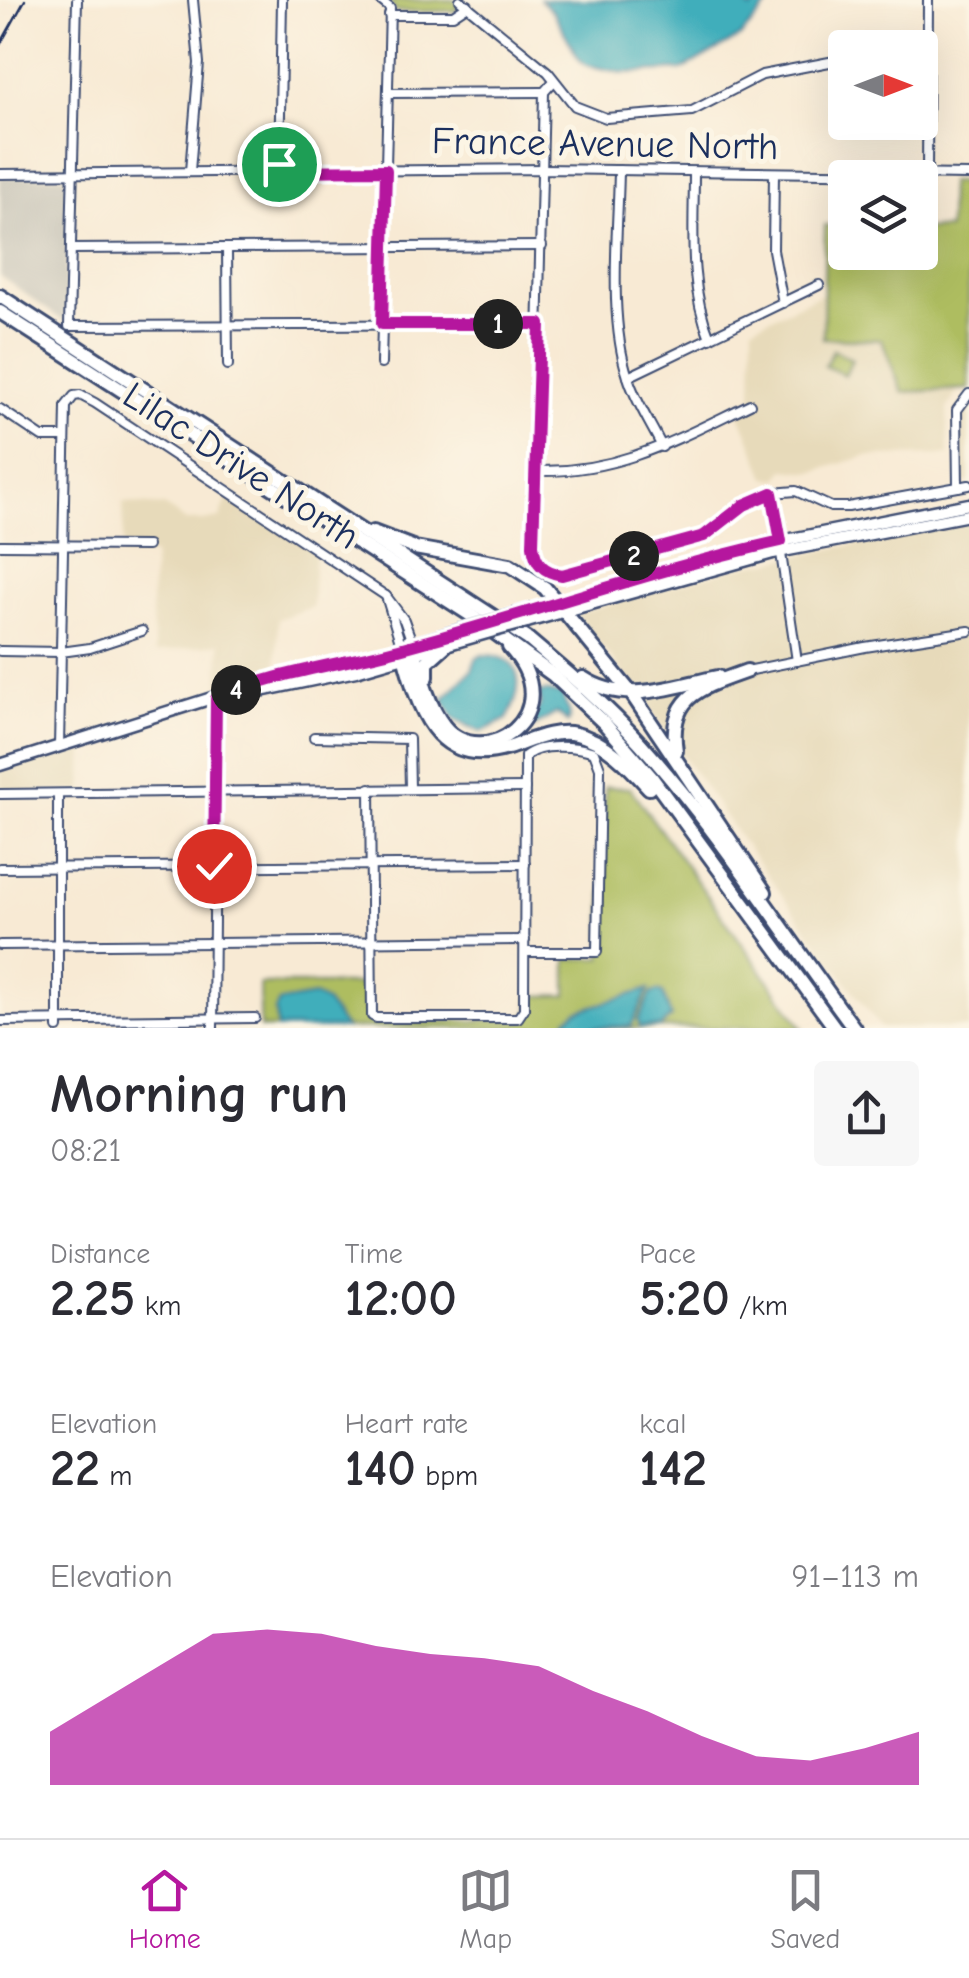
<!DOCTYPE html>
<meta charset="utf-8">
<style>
:root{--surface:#fff;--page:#f7f7f7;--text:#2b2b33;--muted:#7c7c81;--line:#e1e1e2;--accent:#b5179e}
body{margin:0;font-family:"Comic Neue",sans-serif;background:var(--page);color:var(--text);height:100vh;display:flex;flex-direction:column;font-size:38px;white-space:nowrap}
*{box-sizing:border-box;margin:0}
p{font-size:32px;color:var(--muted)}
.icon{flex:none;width:55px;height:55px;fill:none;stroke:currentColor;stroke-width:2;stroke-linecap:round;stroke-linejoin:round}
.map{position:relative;height:1028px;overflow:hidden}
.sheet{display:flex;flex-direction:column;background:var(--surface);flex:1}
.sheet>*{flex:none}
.needle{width:65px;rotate:90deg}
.controls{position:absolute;left:828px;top:30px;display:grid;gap:20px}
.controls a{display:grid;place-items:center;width:110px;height:110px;border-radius:10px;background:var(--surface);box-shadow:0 10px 40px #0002;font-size:50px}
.pin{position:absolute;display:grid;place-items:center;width:85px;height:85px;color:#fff;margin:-42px;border:5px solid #fff;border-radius:50%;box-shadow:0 2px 10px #0007}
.km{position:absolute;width:50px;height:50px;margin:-25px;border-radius:50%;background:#222;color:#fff;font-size:28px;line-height:50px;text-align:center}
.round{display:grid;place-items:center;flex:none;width:105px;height:105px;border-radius:10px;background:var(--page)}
.overview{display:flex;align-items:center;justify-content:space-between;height:170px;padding:0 50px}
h1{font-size:55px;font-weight:800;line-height:75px}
.figures{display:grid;grid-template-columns:repeat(3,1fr);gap:15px;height:170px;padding:10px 50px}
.figures div{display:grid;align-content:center}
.figures b{font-size:50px;font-weight:800}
.figures small{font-size:28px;font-weight:400}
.figures p{font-size:28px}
.chart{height:280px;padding:20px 50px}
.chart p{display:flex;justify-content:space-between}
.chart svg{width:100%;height:180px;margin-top:10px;fill:var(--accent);opacity:.7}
.tabs{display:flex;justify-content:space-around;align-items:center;height:140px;border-top:2px solid var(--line);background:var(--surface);font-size:28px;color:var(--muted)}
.tabs a{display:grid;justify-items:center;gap:5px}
.tabs .active{color:var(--accent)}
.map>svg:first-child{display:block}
</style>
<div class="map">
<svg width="969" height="1028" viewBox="0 0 969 1028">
<rect width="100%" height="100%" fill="#fcf5e5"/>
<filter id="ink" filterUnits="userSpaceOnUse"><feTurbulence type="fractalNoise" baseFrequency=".01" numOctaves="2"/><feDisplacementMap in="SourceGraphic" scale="20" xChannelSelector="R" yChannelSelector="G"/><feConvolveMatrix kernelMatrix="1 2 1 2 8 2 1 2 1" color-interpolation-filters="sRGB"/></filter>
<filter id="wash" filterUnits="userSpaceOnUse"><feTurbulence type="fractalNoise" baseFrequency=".0048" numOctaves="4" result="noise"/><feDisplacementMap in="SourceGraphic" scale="40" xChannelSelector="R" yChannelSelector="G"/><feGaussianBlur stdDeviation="2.25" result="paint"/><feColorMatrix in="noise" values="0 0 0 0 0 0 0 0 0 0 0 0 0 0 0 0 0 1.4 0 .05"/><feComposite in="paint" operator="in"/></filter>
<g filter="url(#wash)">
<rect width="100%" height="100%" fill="#f8ead4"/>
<g fill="#e7daba">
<polygon points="824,293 823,338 882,340 902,392 959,389 947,408 948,455 867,456 812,472 785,469 778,479 766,477 739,412 752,404 753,326"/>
<polygon points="969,400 969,482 962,483 960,414"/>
<polygon points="229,494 315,551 312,607 278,619 276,674 219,690 220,643 155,653 151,603 154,555 123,554 123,503 164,506 186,521 203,521 220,518"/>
<polygon points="969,522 969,1028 881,1028 740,838 645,701 577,614 736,568"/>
<polygon points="84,746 83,790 0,792 0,771"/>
</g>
<polygon fill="#c8c4b8" points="63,176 68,181 65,322 0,276 0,177"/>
<g fill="#aebd60" stroke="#64765f" stroke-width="2.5">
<polygon points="387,0 454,0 461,6 454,11 396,12"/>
<polygon points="949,182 969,182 969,389 902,392 882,340 823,338 825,225 845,226 845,252 920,252 920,229 948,229"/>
<polygon points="833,350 852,359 845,375 825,366"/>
<polygon points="605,787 630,788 803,1028 260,1028 260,984 365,984 366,1012 371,1020 381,1022 521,1020 530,1012 530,996 567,995 567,959 602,958"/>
</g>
<g fill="#3faebb" stroke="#2d6e8c" stroke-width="2.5">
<polygon points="541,0 741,0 751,9 762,0 773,0 740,37 682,70 623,73 586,65 579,59 553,12"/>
<path d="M482,655c44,0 42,34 25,64l-26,13 -27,-13 -11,-20 29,-29 4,-11z"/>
<path d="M546,691l17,4c1,12 11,15 5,28l-11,-10 -26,15 1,-10 9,-14 -2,-11z"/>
<polygon points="649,989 631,1026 566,1028 566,1020 577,1011"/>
<polygon points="657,991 663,993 671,1017 660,1027 640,1027 638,1020 651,994"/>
<polygon points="314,996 326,1002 345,1028 277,1028 275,1011 279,1002"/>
</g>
</g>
<g filter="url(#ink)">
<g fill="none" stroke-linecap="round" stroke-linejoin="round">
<defs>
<g id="minor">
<polyline points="77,0 69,326 539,324"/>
<polyline points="380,0 390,8 381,364"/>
<polyline points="460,0 548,72 575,106 606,118 692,111 762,75 845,59"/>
<polyline points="389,15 453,15 468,5"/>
<path d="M554,81l-10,11 -11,453c2,19 11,27 30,30l141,-39 40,-31 28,-12 24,-2 35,16h17l121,-22"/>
<polyline points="388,93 544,92"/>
<path d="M619,170c-1,64 -11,147 9,207 7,24 23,47 34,70"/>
<polyline points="190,171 199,63 193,0"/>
<polyline points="279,171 282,0"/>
<path d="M694,172c0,56 -6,113 16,166"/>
<polyline points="774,173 773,250 783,303"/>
<polyline points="0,174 544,169 969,175"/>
<polyline points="927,174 928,0"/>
<polyline points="227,248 228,365"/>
<polyline points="71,249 542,246"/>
<polyline points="628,377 819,285"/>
<polyline points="0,409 42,437 65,437"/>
<path d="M536,471c83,2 141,-32 214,-67"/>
<polyline points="958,487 957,410 969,394"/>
<polyline points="772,493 797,661"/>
<polyline points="0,545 147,546"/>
<polyline points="402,648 386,596 404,620 413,645"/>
<polyline points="0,651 61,652 90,648 142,631"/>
<polyline points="747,671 865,647 969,631"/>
<polyline points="314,737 409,739 410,788"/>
<polyline points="59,746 66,406 74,396 80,395 95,403 386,596"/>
<path d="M370,788l2,228 4,2h142l6,-9 1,-253c16,-13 50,-10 69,-4l6,16 -3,184h-72"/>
<polyline points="0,794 525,788"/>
<polyline points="0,868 525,864"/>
<polyline points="0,945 525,940"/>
<polyline points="0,1021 255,1018"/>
<polyline points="58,1028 58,795"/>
<polyline points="213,1028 216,699"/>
</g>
<g id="major">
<polyline points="516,614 771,543 969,504"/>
<polyline points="527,622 773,553 969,515"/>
<polyline points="222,699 356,671 487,633"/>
<polyline points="0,765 275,678 402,648 460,630"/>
</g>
<g id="highway">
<path d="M0,296l528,343c39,33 78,66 113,105 78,87 143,189 213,284"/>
<polyline points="0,312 469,614 553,675 605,724 652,778 835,1028"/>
<polyline points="373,532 415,548 510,565 545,588 631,693 765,892"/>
<path d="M413,645c7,26 14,59 31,81 38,48 128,-12 65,-79"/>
<path d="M402,648c15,56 32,122 106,100 22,-7 45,-19 68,-14 29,6 54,33 73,54"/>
<polyline points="427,677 427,662 446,645"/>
<path d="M583,678c42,28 89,8 135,-1"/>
<path d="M676,751c-9,-56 27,-64 71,-80"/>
</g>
</defs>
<use href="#minor" stroke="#3c4b70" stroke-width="12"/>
<use href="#major" stroke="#3c4b70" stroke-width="15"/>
<use href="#highway" stroke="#3c4b70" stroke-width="18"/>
<use href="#minor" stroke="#fff" stroke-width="8"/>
<use href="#major" stroke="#fff" stroke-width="10"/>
<use href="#highway" stroke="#fff" stroke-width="12"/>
<polyline stroke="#1b2f5e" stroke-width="2.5" points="0,45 25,0"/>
<defs>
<g id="major-bridge">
<polyline points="460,630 516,614"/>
<polyline points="487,633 527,622"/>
</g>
</defs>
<use href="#major-bridge" stroke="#3c4b70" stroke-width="15" stroke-linecap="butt"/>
<use href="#major-bridge" stroke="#fff" stroke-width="10"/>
</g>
</g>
<g fill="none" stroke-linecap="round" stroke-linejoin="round" filter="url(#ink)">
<defs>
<path id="route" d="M214,866l2,-167c57,-27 123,-34 183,-50 128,-34 252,-79 382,-108l-9,-48 -28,12 -40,31 -142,39c-18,-3 -27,-11 -29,-30l7,-221h-158l4,-154 -107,1v-7"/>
</defs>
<use href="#route" stroke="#fff" stroke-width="20"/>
<use href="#route" stroke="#b5179e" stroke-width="12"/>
</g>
<g text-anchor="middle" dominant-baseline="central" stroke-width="10" stroke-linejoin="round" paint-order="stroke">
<g font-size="38" fill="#1b2f5e" stroke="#fcf5e5">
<text transform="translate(605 144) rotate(1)">France Avenue North</text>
<text transform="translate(241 466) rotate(33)">Lilac Drive North</text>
</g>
</g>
</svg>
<div class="controls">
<a><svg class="needle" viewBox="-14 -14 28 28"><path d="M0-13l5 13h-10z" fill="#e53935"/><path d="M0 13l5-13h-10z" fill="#7c7c81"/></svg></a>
<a><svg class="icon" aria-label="layers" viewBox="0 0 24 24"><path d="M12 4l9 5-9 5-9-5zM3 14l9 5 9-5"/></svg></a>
</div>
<div class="pin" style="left:279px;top:164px;background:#1e9e55"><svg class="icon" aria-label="arrive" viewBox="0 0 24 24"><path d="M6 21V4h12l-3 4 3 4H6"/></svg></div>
<div class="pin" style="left:214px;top:866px;background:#d93025"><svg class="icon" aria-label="check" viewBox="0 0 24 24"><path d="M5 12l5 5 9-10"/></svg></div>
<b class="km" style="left:498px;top:324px">1</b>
<b class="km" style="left:634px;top:556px">2</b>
<b class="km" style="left:236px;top:690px">4</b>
</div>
<section class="sheet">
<div class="overview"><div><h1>Morning run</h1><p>08:21</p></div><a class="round"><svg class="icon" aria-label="share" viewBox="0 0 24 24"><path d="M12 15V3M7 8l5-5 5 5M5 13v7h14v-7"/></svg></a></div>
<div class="figures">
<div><p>Distance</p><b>2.25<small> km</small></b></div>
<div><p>Time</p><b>12:00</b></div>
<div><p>Pace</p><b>5:20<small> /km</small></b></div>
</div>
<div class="figures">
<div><p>Elevation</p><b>22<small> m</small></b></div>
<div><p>Heart rate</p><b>140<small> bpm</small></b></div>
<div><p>kcal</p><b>142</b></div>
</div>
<div class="chart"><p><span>Elevation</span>91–113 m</p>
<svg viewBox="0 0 160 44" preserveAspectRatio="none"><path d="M0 44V31L10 23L20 15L30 7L40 6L50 7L60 10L70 12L80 13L90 15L100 21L110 26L120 32L130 37L140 38L150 35L160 31V44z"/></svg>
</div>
</section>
<nav class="tabs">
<a class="active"><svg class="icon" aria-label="home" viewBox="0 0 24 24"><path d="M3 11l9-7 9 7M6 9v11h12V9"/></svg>Home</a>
<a><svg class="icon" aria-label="map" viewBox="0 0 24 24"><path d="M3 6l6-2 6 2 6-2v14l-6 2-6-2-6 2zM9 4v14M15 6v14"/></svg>Map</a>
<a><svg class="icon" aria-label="saved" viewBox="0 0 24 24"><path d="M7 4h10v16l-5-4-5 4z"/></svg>Saved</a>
</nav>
